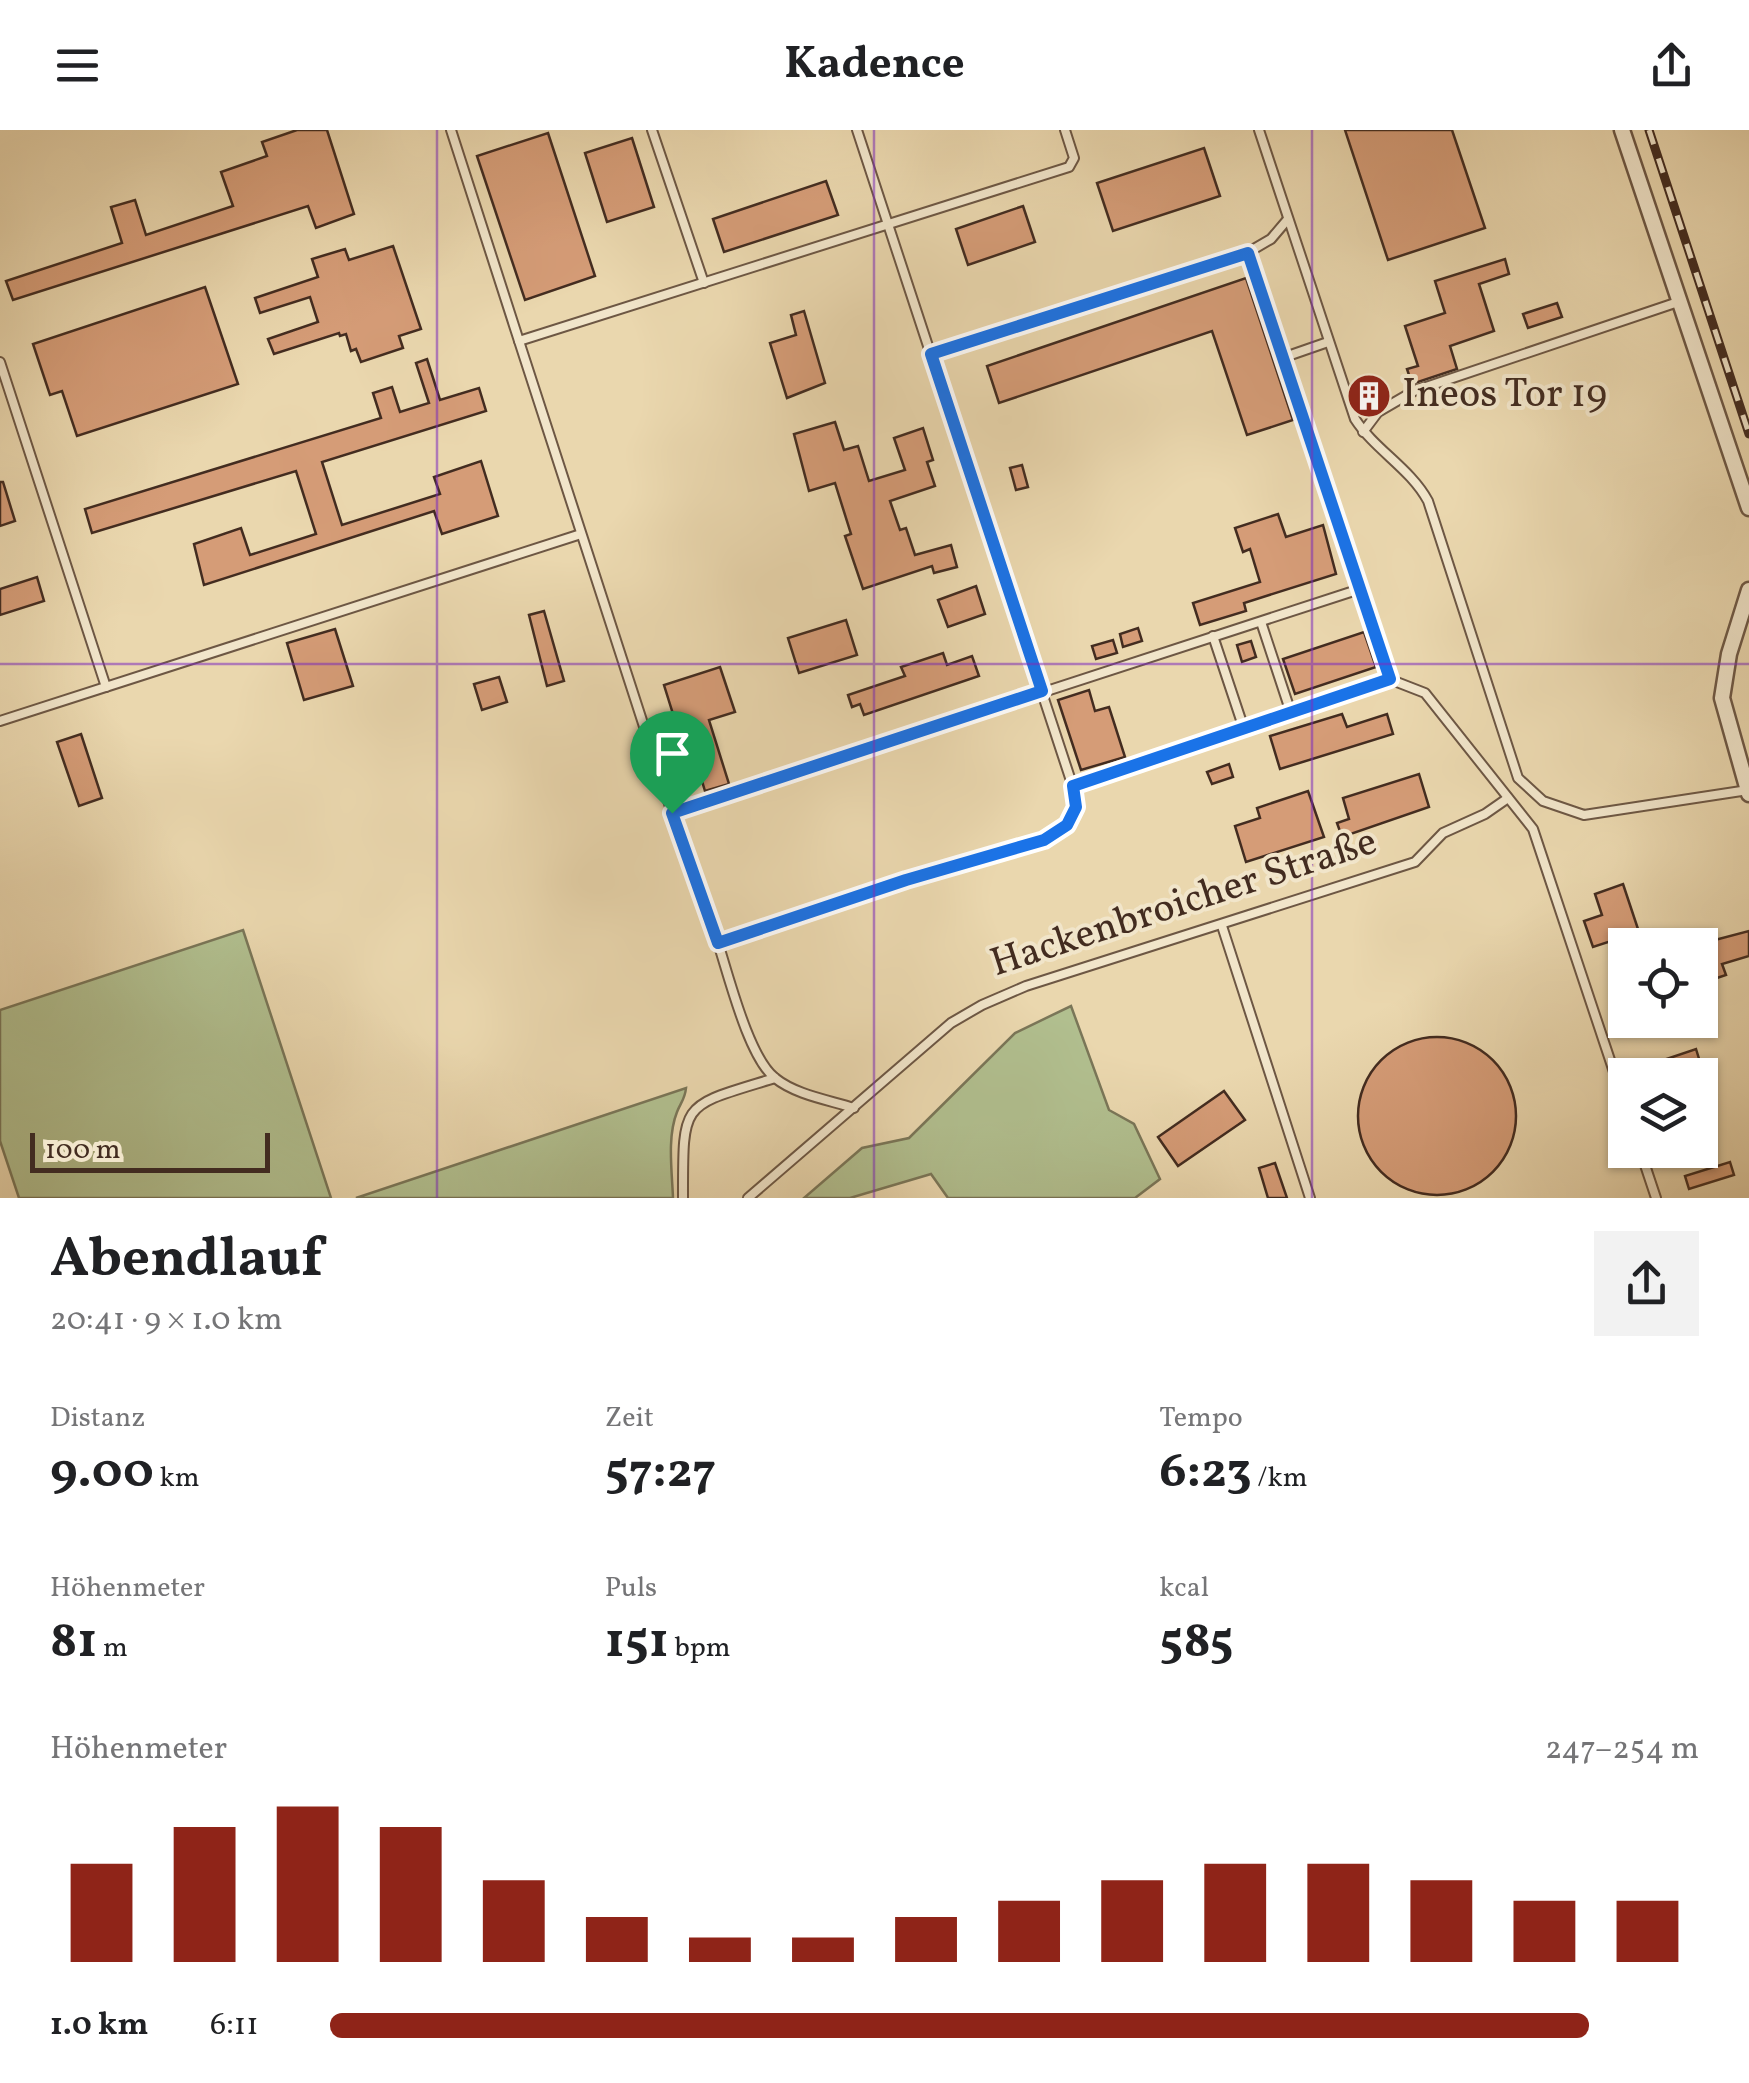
<!DOCTYPE html>
<html lang="de">
<meta charset="utf-8">
<style>
:root{--surface:#fff;--page:#f2f2f2;--text:#202124;--muted:#757577;--accent:#8f2418}
body{margin:0;font-family:Vollkorn,serif;background:var(--page);color:var(--text);height:100vh;display:flex;flex-direction:column;font-size:38px;white-space:nowrap}
*{box-sizing:border-box;margin:0}
p{font-size:32px;color:var(--muted)}
.icon{flex:none;width:55px;height:55px;fill:none;stroke:currentColor;stroke-width:2;stroke-linecap:round;stroke-linejoin:round}
.map{position:relative;height:1068px;overflow:hidden}
.side{display:flex;flex-direction:column;background:var(--surface);flex:1}
.side>*{flex:none}
.controls{position:absolute;left:1608px;top:798px;display:grid;gap:20px}
.controls a{display:grid;place-items:center;width:110px;height:110px;border-radius:0px;background:var(--surface);box-shadow:0 2px 8px #0004;font-size:50px}
.scale{position:absolute;left:30px;bottom:25px;width:240px;box-sizing:border-box;padding-left:10px;border:5px solid #432c20;border-top:0;font-size:28px;line-height:35px;white-space:nowrap;color:#432c20;-webkit-text-stroke:8px #f1e5ca;paint-order:stroke}
.pin{position:absolute;display:grid;place-items:center;width:85px;height:85px;color:#fff;margin:-102px -42px;border-radius:50% 50% 50% 0;rotate:-45deg;box-shadow:0 0 10px #0007}
.pin .icon{rotate:45deg}
.round{display:grid;place-items:center;flex:none;width:105px;height:105px;border-radius:0px;background:var(--page)}
.summary{display:flex;align-items:center;justify-content:space-between;height:170px;padding:0 50px}
h1{font-size:55px;font-weight:700;line-height:75px}
.metrics{display:grid;grid-template-columns:repeat(3,1fr);gap:15px;height:170px;padding:10px 50px}
.metrics div{display:grid;align-content:center}
.metrics b{font-size:50px;font-weight:700}
.metrics small{font-size:28px;font-weight:400}
.metrics p{font-size:28px}
.chart{height:280px;padding:20px 50px}
.chart p{display:flex;justify-content:space-between}
.chart svg{width:100%;height:180px;margin-top:10px;stroke:var(--accent);stroke-width:6}
ul{padding:0 50px;list-style:none;font-size:32px}
li{display:grid;grid-template-columns:160px 120px 1fr;align-items:center;height:75px}
li i{height:25px;border-radius:12px;background:var(--accent)}
header{display:flex;justify-content:space-between;align-items:center;height:130px;padding:0 50px;background:var(--surface);font-size:45px;font-weight:700}
.map>svg:first-child{display:block}
</style>
<header><svg class="icon" aria-label="menu" viewBox="0 0 24 24"><path d="M4 6h16M4 12h16M4 18h16"/></svg>Kadence<svg class="icon" aria-label="share" viewBox="0 0 24 24"><path d="M12 15V3M7 8l5-5 5 5M5 13v7h14v-7"/></svg></header>
<div class="map">
<svg width="1749" height="1068" viewBox="0 0 1749 1068">
<rect width="100%" height="100%" fill="#ead7ae"/>
<filter id="stains"><feTurbulence type="fractalNoise" baseFrequency=".002" numOctaves="4"/><feColorMatrix values="0 0 0 0 .2 0 0 0 0 .09 0 0 0 0 .02 0 0 0 .5 -.17"/></filter>
<radialGradient id="worn" r=".72"><stop offset=".6" stop-color="#630" stop-opacity="0"/><stop offset="1" stop-color="#630" stop-opacity=".3"/></radialGradient>
<g fill="#b1bf8f" stroke="#7a7658" stroke-width="2.5">
<polygon points="243,800 331,1068 19,1068 0,1011 0,880"/>
<polygon points="1071,876 1109,980 1134,994 1160,1049 1135,1068 948,1068 931,1044 850,1068 804,1068 862,1018 909,1008 1015,903"/>
<path d="M686,958c-1,11 -5,14 -9,24 -10,25 -5,59 -4,86h-317z"/>
</g>
<g fill="#d59c77" stroke="#432c20" stroke-width="2.5">
<polygon points="297,0 327,0 354,84 316,98 308,76 13,170 6,151 122,113 111,77 135,70 146,105 233,76 221,42 267,26 262,12"/>
<polygon points="1345,0 1452,0 1485,98 1388,130"/>
<polygon points="548,3 595,146 525,170 477,26"/>
<polygon points="632,8 654,77 607,92 585,23"/>
<polygon points="1204,18 1220,66 1113,101 1097,53"/>
<polygon points="826,51 838,85 724,122 713,89"/>
<polygon points="1023,76 1035,112 968,135 956,99"/>
<polygon points="393,116 421,199 399,206 403,218 361,232 356,219 351,221 346,204 340,206 339,203 274,224 268,209 318,192 310,167 260,183 255,168 318,147 312,129 345,119 349,130"/>
<polygon points="1505,129 1509,144 1479,154 1494,201 1450,216 1457,239 1412,254 1407,239 1418,236 1405,196 1445,183 1435,151"/>
<polygon points="1246,148 1293,290 1247,305 1212,201 999,273 987,236"/>
<polygon points="205,157 238,254 77,306 62,261 50,265 33,214"/>
<polygon points="1557,173 1562,187 1528,198 1523,184"/>
<polygon points="804,181 825,253 787,268 770,213 796,205 791,185"/>
<polygon points="427,229 440,270 479,258 486,281 322,332 342,395 440,364 434,347 481,331 498,386 442,404 434,381 204,455 194,414 241,398 250,425 316,404 296,341 92,403 85,379 381,288 373,263 392,257 400,282 429,273 416,233"/>
<polygon points="1378,254 1383,270 1362,279 1356,261"/>
<polygon points="835,292 844,320 858,316 869,351 905,340 894,308 923,298 933,330 927,332 935,356 890,371 900,400 906,398 915,425 951,415 957,437 934,443 932,436 863,459 845,406 851,404 835,353 809,361 794,304"/>
<polygon points="1022,335 1028,357 1016,360 1010,338"/>
<polygon points="0,352 3,352 15,391 0,396"/>
<polygon points="1278,384 1286,407 1323,395 1336,444 1244,473 1246,481 1200,495 1193,473 1260,452 1250,419 1243,422 1235,398"/>
<polygon points="37,447 44,471 0,485 0,459"/>
<polygon points="976,456 985,484 948,497 938,470"/>
<polygon points="544,481 564,551 547,556 529,485"/>
<polygon points="846,490 857,525 799,543 788,508"/>
<polygon points="1138,498 1142,511 1123,517 1120,504"/>
<polygon points="335,499 353,556 304,570 287,513"/>
<polygon points="1364,502 1376,537 1295,564 1283,529"/>
<polygon points="1113,510 1117,523 1096,529 1092,516"/>
<polygon points="1251,511 1256,527 1242,532 1237,515"/>
<polygon points="943,523 947,535 972,526 979,546 864,585 860,574 852,577 848,565 905,546 901,537"/>
<polygon points="720,537 735,582 709,590 729,654 705,661 686,598 678,600 664,555"/>
<polygon points="499,547 507,572 482,580 474,554"/>
<polygon points="1089,560 1095,581 1109,577 1125,627 1081,640 1058,570"/>
<polygon points="1342,584 1347,597 1387,584 1393,604 1280,639 1270,606"/>
<polygon points="81,604 102,668 79,676 57,612"/>
<polygon points="1229,634 1233,647 1212,654 1207,642"/>
<polygon points="1419,644 1429,677 1342,707 1337,693 1349,689 1343,668"/>
<polygon points="1308,661 1324,707 1246,732 1235,696 1260,688 1257,678"/>
<polygon points="1623,754 1639,802 1593,817 1584,791 1602,785 1595,764"/>
<polygon points="1712,801 1715,810 1749,801 1749,826 1722,834 1726,845 1702,853 1700,815 1675,815 1675,812"/>
<circle cx="1437" cy="986" r="79"/>
<polygon points="1696,919 1704,945 1625,945 1625,943"/>
<polygon points="1700,946 1716,985 1700,990"/>
<polygon points="1224,961 1245,990 1178,1036 1158,1007"/>
<polygon points="1730,1032 1734,1045 1689,1059 1685,1046"/>
<polygon points="1275,1033 1287,1068 1268,1068 1259,1038"/>
</g>
<g fill="none" stroke-linecap="round" stroke-linejoin="round">
<defs>
<g id="lane">
<polyline points="451,0 519,211 1069,37 1074,28 1065,0"/>
<polyline points="652,0 704,153"/>
<path d="M1259,0l96,289c20,31 55,49 73,82l90,277 25,23 41,14 164,-25"/>
<polyline points="1247,123 1282,228"/>
<polyline points="519,211 672,683 718,813 905,750 1044,710 1067,695 1076,677 1073,657 857,0"/>
<polyline points="931,224 1247,123 1271,109 1288,89"/>
<polyline points="0,232 106,557"/>
<polyline points="1363,302 1378,282 1414,261 1678,172"/>
<polyline points="1360,459 1389,549"/>
<polyline points="1261,492 1291,583"/>
<polyline points="1213,506 1244,599"/>
<polyline points="0,591 581,404"/>
<polyline points="1073,657 1389,549 1425,563 1533,699 1625,975"/>
<polyline points="672,683 1360,459 1282,228 1328,212"/>
<polyline points="1222,796 1310,1068"/>
<path d="M718,813c11,34 31,115 57,135 21,17 54,22 79,30"/>
<polyline points="1640,1020 1656,1068"/>
<path d="M683,1068c0,-99 -2,-91 92,-120"/>
<polyline points="748,1068 951,893 982,875 1026,856 1415,732 1443,703 1485,684 1508,668"/>
</g>
<g id="street">
<polyline points="1622,0 1749,378"/>
<polyline points="1749,460 1729,524 1722,568 1749,664"/>
</g>
</defs>
<use href="#lane" stroke="#6d5744" stroke-width="12"/>
<use href="#street" stroke="#6d5744" stroke-width="19"/>
<use href="#lane" stroke="#f1e5ca" stroke-width="8"/>
<use href="#street" stroke="#f1e5ca" stroke-width="14"/>
<defs>
<polyline id="rail" points="1649,0 1749,304"/>
</defs>
<use href="#rail" stroke="#432c20" stroke-width="9"/>
<use href="#rail" stroke="#f1e5ca" stroke-width="5" stroke-dasharray="15" stroke-linecap="butt"/>
</g>
<g fill="none" stroke-linecap="round" stroke-linejoin="round">
<defs>
<polygon id="route" points="1248,123 1390,549 1073,656 1076,677 1067,695 1044,710 906,750 718,813 672,683 1042,561 931,224"/>
</defs>
<use href="#route" stroke="#fff" stroke-width="20"/>
<use href="#route" stroke="#1a73e8" stroke-width="12"/>
</g>
<path fill="none" stroke="#7b2cbf" stroke-width="2.5" stroke-opacity="0.55" d="M437,0v1068M874,0v1068M1312,0v1068M0,534h1749"/>
<defs>
<symbol id="building-disc" viewBox="-11 -11 22 22"><circle r="9.5" fill="#8f2418" stroke="#f1e5ca"/><path d="M-4-6H4V6H1V3H-1V6H-4ZM-2.5-4.3h1.7v1.8h-1.7ZM.8-4.3h1.7v1.8H.8ZM-2.5-1h1.7V.8h-1.7ZM.8-1h1.7V.8H.8Z" fill="#fff"/></symbol>
</defs>
<g fill-rule="evenodd">
<use href="#building-disc" x="1344" y="241" width="50" height="50"/>
</g>
<g text-anchor="middle" dominant-baseline="central" stroke-width="8" stroke-linejoin="round" paint-order="stroke">
<g font-size="40" fill="#432c20" stroke="#f1e5ca" text-anchor="start">
<text x="1402" y="266">Ineos Tor 19</text>
</g>
<g font-size="40" fill="#432c20" stroke="#f1e5ca">
<text transform="translate(1184 774) rotate(-18)">Hackenbroicher Straße</text>
</g>
</g>
<rect width="100%" height="100%" filter="url(#stains)"/>
<rect width="100%" height="100%" fill="url(#worn)"/>
</svg>
<div class="controls">
<a><svg class="icon" aria-label="locate" viewBox="0 0 24 24"><circle cx="12" cy="12" r="6"/><path d="M12 2v4M12 18v4M2 12h4M18 12h4"/></svg></a>
<a><svg class="icon" aria-label="layers" viewBox="0 0 24 24"><path d="M12 4l9 5-9 5-9-5zM3 14l9 5 9-5"/></svg></a>
</div>
<div class="scale">100 m</div>
<div class="pin" style="left:672px;top:683px;background:#1e9e55"><svg class="icon" aria-label="arrive" viewBox="0 0 24 24"><path d="M6 21V4h12l-3 4 3 4H6"/></svg></div>
</div>
<section class="side">
<div class="summary"><div><h1>Abendlauf</h1><p>20:41 · 9 × 1.0 km</p></div><a class="round"><svg class="icon" aria-label="share" viewBox="0 0 24 24"><path d="M12 15V3M7 8l5-5 5 5M5 13v7h14v-7"/></svg></a></div>
<div class="metrics">
<div><p>Distanz</p><b>9.00<small> km</small></b></div>
<div><p>Zeit</p><b>57:27</b></div>
<div><p>Tempo</p><b>6:23<small> /km</small></b></div>
</div>
<div class="metrics">
<div><p>Höhenmeter</p><b>81<small> m</small></b></div>
<div><p>Puls</p><b>151<small> bpm</small></b></div>
<div><p>kcal</p><b>585</b></div>
</div>
<div class="chart"><p><span>Höhenmeter</span>247–254 m</p>
<svg viewBox="0 0 160 44" preserveAspectRatio="none"><path d="M5 44V20M15 44V11M25 44V6M35 44V11M45 44V24M55 44V33M65 44V38M75 44V38M85 44V33M95 44V29M105 44V24M115 44V20M125 44V20M135 44V24M145 44V29M155 44V29"/></svg>
</div>
<ul>
<li><b>1.0 km</b>6:11<i style="width:92%"></i></li>
</ul>
</section>
